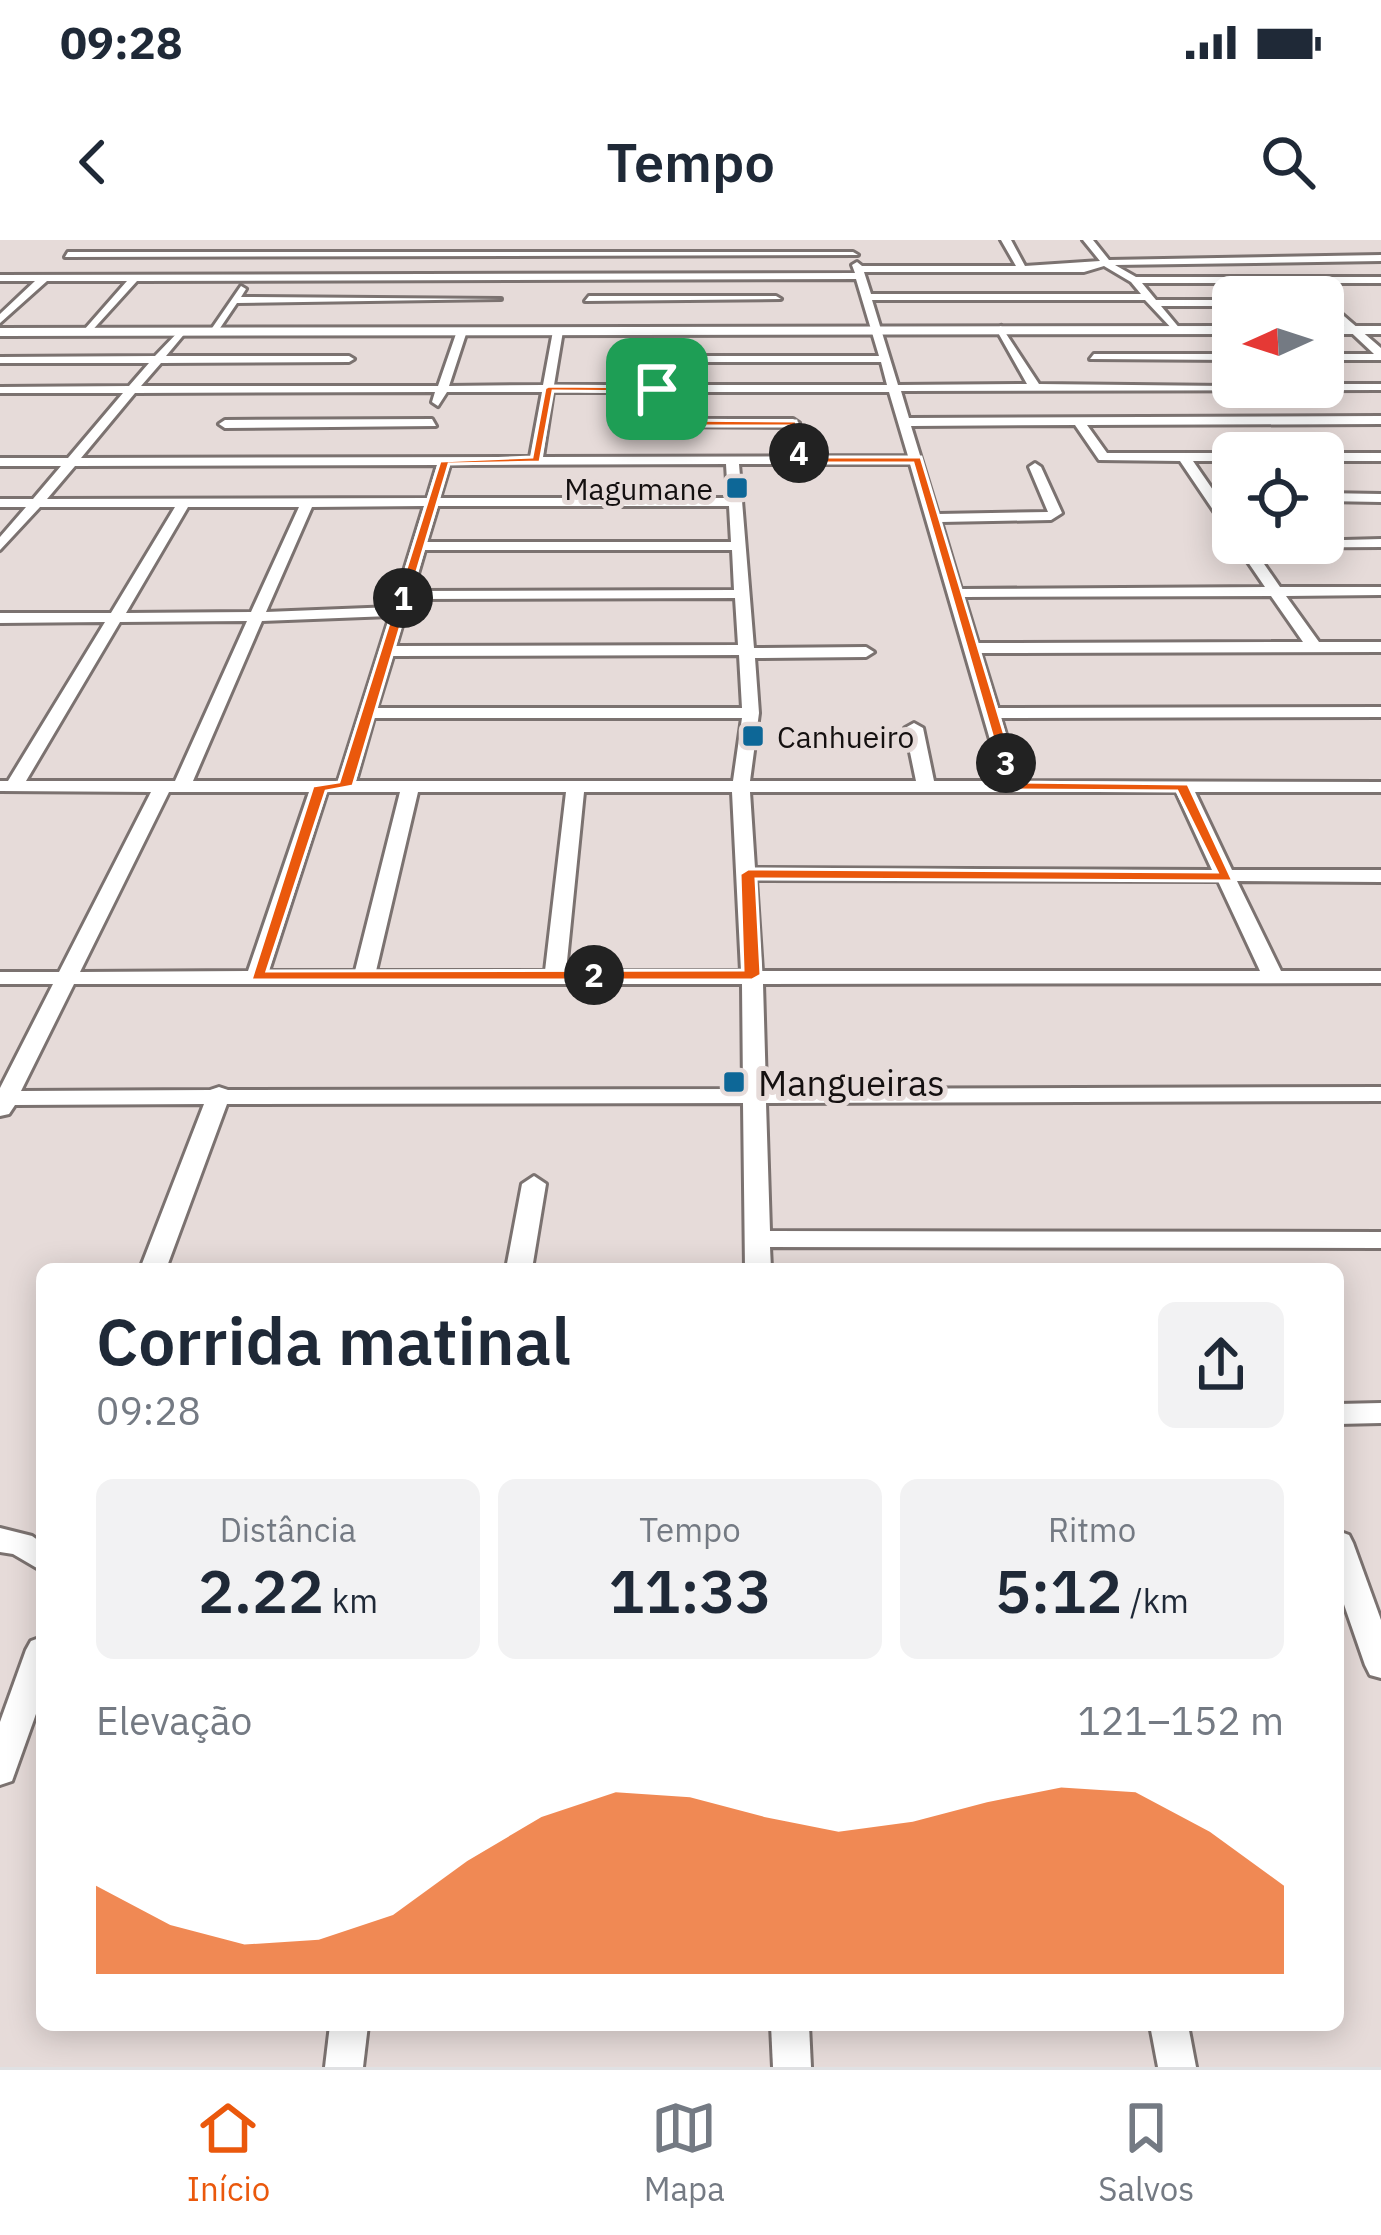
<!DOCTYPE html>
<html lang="pt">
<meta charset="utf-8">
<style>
:root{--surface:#fff;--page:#f2f2f3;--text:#1f2937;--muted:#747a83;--line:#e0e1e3;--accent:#ea580c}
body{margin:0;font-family:"IBM Plex Sans",sans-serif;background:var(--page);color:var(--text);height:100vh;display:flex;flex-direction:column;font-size:45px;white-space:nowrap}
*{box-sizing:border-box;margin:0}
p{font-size:39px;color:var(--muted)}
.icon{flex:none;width:66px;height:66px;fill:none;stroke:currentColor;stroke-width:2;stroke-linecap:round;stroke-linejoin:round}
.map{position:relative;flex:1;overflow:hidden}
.panel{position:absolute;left:36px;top:1023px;width:1308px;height:768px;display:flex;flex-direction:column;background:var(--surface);border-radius:18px;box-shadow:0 6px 30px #0003}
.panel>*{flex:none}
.needle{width:78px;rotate:267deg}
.controls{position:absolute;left:1212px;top:36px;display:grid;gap:24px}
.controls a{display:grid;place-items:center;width:132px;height:132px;border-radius:18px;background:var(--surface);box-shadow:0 6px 30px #0003;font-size:60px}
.pin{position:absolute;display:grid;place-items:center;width:102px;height:102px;color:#fff;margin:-51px;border-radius:24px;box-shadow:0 6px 18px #0006}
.km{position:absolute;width:60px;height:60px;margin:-30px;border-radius:50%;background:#222;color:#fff;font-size:33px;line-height:60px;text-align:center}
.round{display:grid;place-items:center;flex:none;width:126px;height:126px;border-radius:18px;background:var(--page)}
.overview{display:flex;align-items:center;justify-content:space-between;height:204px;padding:0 60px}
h1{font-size:66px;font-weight:600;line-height:90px}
.figures{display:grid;grid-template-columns:repeat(3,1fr);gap:18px;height:204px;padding:12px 60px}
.figures div{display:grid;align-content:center;border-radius:18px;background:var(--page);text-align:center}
.figures b{font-size:60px;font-weight:600}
.figures small{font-size:33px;font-weight:400}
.figures p{font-size:33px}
.chart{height:336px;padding:24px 60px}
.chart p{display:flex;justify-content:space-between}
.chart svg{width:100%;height:216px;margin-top:12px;fill:var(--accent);opacity:.7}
.status{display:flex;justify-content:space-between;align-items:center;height:84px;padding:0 60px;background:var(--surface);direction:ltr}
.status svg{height:33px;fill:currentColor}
header{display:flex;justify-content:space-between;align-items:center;height:156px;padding:0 60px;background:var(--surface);font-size:54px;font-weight:600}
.dock{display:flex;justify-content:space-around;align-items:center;height:168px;border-top:3px solid var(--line);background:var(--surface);font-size:33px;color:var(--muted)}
.dock a{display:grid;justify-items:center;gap:6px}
.dock .active{color:var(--accent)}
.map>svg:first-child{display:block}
</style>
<div class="status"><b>09:28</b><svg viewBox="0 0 49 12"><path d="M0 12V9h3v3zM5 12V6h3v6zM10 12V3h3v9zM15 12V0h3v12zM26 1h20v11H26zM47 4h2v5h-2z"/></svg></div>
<header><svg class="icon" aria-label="back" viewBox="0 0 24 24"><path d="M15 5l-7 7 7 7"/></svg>Tempo<svg class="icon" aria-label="search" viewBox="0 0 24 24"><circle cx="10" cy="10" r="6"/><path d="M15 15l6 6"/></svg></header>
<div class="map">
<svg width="1381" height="1827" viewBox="0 0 1381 1827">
<rect width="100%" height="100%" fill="#e6dbd9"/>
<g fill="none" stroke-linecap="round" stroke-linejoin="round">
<defs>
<g id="street">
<path d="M1001,0h10l14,26 75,-5 -17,-21h10l16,20 272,-5v6l-266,4 21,12h245v6h-239l14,17h77v6h-72l20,24 -5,3 -31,-33h-273l26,85 129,-1 -31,-55 5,-3 38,58 284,3v-3h58v6l-480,1 8,27 472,-2v8l-294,1 20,28h126v8h-40l40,58v14l-5,-1 -48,-71 -81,-1 -24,-35 -164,1 27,88 110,-2 -19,-45 6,-4 6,4 21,46 -11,7 -110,2 20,67 304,-2 -30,-44 146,-4v8l-128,1 27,39h101v8l-95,1 33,46h62v10l-400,1 17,55 383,-1v10l-380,1 19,63 361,1v10h-186l37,78h149v12l-144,-1 44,90h100v12l-618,1 3,105 615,-2v14l-615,2 4,128 611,1v16l-611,-1 1,22h-26l-2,-166 -516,1 -61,165h-26l64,-165 -189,1 -6,9 -9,2v-28l53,-104h-53v-12h59l92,-180 -151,-1v-10h8l97,-159 -105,1v-10h111l64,-106h-135l-40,43v-13l26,-30h-26v-8h33l28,-33h-61v-8h68l55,-65h-123v-6l129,-1 20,-23h-149v-6l155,-1 26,-27 5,3 -20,24h183l5,3 -5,3 -188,1 -20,23h297l19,-55 5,-3 5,3 -18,55 94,-1 10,-54 5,-3 5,3 -9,54h333l-6,-23h-226l-5,-3 5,-3h224l-23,-77 -719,2 -49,54 -4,-5 43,-49h-80l-47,42v-9l35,-33h-35v-6l855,-2 -3,-8 5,-3 5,4h154zM1104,26l27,16 10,12h-270l-7,-22h220zM435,152l-3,10 6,4 9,-14h95l-12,65 -449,1 54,-65zM553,152h336l19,64 -365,1zM726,224l2,34h-288l10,-33zM739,224h171l92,317h-68l-11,-53 -9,-5 -9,5 11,53h-166l9,-68 -4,-55 111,-1 8,-5 -8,-5 -112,1zM437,225l-10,33 -380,1 28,-33zM424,266l-31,101 -127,5 46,-105zM438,266h291l2,36h-304zM188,267h111l-48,105 -125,1zM425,310h307l2,40 -321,1zM1271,356l32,46 -325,1 -14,-46zM735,358l3,47 -342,1 14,-47zM390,376l-52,165h-145l69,-160zM247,381l-72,160h-149l94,-159zM739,415l3,53h-365l16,-52zM374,478h368l-9,63h-377zM169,552h140l-61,179 -168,1zM327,552h73l-45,179h-86zM418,552h148l-21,179h-169zM584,552h148l9,179h-175zM750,552h426l36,78 -457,-2zM756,640l462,1 42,90h-498zM74,744h668l1,105 -515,1 -9,-3 -9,3 -189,1z"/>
<polygon points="68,12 853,12 858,15 65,17"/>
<polygon points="241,46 246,49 241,57 501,59 237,63 216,94 208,94"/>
<polygon points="589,56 776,56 781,59 585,61"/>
<polygon points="1323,58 1381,108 1381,120 1323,120 1323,114 1374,114 1323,66"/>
<polygon points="1094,114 1233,114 1233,120 1090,119"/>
<polygon points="432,179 436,186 225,188 219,184 225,180"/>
<polygon points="659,179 793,179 799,183 793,187 655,186"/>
<rect x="1323" y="213" width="58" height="8"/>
<polygon points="1323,253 1381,254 1381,262 1323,261"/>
<polygon points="534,936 546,944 532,1029 506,1029 522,944"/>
<polygon points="1381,1163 1381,1183 1338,1184 1338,1164"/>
<polygon points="0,1288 32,1296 42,1303 42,1331 13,1314 0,1312"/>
<polygon points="1338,1291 1349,1295 1353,1303 1381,1380 1381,1438 1370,1435 1365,1425 1338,1347"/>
<polygon points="42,1397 42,1457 12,1541 0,1545 0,1482 26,1410 31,1401"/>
<polygon points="330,1785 368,1785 363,1827 325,1827"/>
<polygon points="771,1785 809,1785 811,1827 773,1827"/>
<polygon points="1150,1785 1188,1785 1196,1827 1158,1827"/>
</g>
<g id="secondary">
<polygon points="1233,86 1233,94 0,96 0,88"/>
<rect x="1323" y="86" width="58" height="8"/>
</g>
</defs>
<use href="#street" stroke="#7b7270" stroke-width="6"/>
<use href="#secondary" stroke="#7b7270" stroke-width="6"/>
<use href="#street" fill="#fff" fill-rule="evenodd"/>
<use href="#secondary" fill="#fff" fill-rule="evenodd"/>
</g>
<path fill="#ea580c" stroke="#fff" stroke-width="3" fill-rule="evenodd" d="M549,146l112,1 3,33 132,1 9,36h116l98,325 169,2 45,97 -477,-2 5,96 -9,5h-501l62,-194 26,-4 101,-321 92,-4 13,-69zM553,151l100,1 2,31 4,3h130l7,34 5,3h112l95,327 169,1 40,81 -469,-3 -8,5 3,96 -476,1 59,-180 27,-5 96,-322 91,-2z"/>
<g fill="#0d6797" stroke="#e6dbd9" stroke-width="4.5">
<rect x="725" y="236" width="24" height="24" rx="6"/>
<rect x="741" y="484" width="24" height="24" rx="6"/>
<rect x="722" y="830" width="24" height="24" rx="6"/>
</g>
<g text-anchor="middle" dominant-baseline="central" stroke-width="10" stroke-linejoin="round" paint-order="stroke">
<g font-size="30" fill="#141010" stroke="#e6dbd9" text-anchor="end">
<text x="713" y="248">Magumane</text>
<text x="777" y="496" text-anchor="start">Canhueiro</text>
</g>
<g font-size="36" fill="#141010" stroke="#e6dbd9" text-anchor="start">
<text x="758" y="842">Mangueiras</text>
</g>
</g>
</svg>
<div class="controls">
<a><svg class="needle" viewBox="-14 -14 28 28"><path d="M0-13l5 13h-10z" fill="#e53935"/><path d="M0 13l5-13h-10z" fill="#747a83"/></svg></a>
<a><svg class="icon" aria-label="locate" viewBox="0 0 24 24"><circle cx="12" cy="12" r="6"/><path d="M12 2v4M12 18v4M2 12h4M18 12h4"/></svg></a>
</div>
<div class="pin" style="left:657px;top:149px;background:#1e9e55"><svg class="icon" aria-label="arrive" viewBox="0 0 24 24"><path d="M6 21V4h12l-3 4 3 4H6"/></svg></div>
<b class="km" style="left:403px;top:358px">1</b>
<b class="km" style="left:594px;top:735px">2</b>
<b class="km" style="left:1006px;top:523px">3</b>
<b class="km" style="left:799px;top:213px">4</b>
<section class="panel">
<div class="overview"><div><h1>Corrida matinal</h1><p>09:28</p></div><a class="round"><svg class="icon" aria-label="share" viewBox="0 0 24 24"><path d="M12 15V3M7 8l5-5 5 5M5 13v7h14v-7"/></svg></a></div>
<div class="figures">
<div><p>Distância</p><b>2.22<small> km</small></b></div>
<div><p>Tempo</p><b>11:33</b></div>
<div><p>Ritmo</p><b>5:12<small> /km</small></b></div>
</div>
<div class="chart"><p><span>Elevação</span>121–152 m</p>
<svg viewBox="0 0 160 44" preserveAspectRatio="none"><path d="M0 44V26L10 34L20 38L30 37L40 32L50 21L60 12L70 7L80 8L90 12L100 15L110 13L120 9L130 6L140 7L150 15L160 26V44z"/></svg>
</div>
</section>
</div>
<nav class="dock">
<a class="active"><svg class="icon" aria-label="home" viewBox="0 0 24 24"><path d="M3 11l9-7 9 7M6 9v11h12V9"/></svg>Início</a>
<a><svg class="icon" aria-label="map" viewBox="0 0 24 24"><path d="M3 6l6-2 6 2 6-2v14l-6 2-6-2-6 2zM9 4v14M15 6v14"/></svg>Mapa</a>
<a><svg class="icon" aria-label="saved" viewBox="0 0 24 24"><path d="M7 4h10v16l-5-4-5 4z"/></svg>Salvos</a>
</nav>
